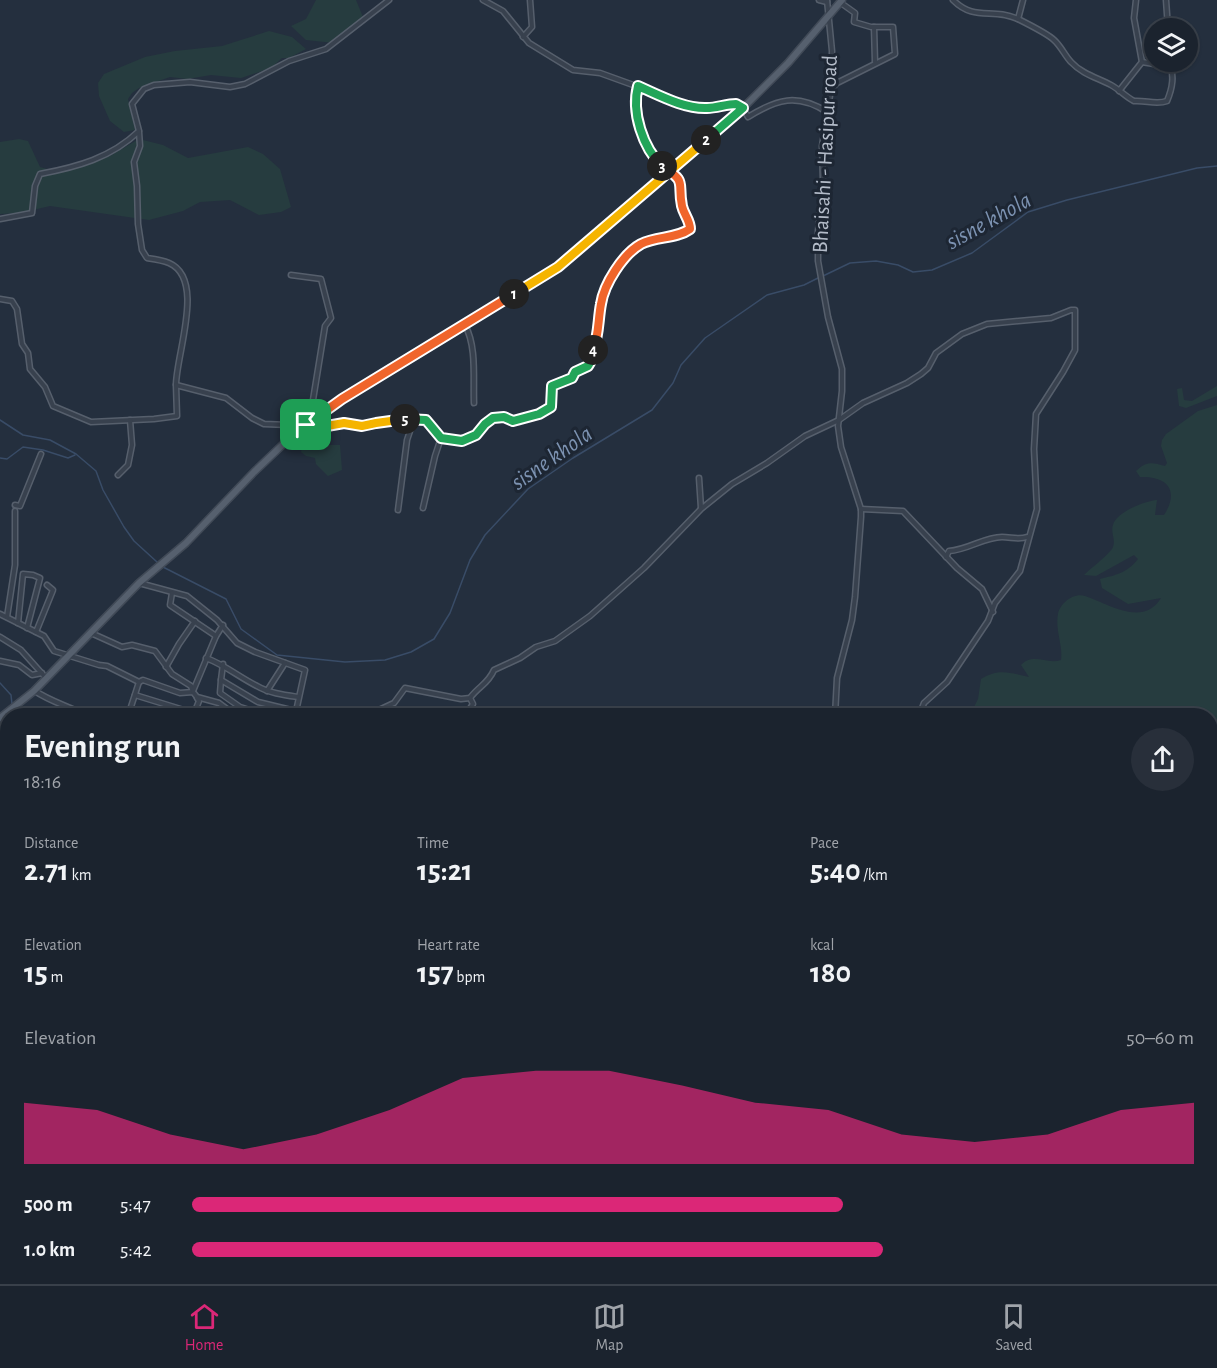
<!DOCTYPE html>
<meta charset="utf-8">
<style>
:root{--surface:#1b232e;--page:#282f3a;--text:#f1f3f6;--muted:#a0a4aa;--line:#39404a;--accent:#db2777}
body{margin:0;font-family:"Alegreya Sans",sans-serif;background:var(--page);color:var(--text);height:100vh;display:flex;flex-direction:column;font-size:22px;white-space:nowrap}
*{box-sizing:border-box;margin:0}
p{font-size:20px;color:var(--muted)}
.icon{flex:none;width:33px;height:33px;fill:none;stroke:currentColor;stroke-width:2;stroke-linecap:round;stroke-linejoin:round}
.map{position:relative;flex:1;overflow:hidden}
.drawer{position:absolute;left:0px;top:708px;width:1218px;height:576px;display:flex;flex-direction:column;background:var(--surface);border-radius:24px 24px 0 0;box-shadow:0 2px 4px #0004,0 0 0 2px var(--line)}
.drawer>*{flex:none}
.fabs{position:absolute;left:1144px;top:18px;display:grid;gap:12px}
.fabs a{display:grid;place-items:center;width:54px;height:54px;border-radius:50%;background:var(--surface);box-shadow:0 2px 4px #0004,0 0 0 2px var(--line);font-size:30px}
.pin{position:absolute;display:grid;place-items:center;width:51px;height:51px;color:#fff;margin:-26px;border-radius:12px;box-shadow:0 3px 9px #0006}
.km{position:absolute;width:30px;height:30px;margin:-15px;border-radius:50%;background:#222;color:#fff;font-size:16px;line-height:30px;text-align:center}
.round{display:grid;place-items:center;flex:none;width:63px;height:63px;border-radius:32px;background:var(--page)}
.summary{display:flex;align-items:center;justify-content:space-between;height:102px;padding:0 24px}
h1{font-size:33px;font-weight:700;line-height:45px}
.figures{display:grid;grid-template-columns:repeat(3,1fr);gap:9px;height:102px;padding:6px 24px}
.figures div{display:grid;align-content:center}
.figures b{font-size:30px;font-weight:700}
.figures small{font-size:16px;font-weight:400}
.figures p{font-size:16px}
.chart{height:168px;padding:12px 24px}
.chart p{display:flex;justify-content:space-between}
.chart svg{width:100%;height:108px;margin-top:6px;fill:var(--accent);opacity:.7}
ul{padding:0 24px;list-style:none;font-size:20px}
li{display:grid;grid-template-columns:96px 72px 1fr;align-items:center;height:45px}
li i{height:15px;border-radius:8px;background:var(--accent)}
.tab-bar{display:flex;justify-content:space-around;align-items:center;height:84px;border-top:2px solid var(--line);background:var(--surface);font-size:16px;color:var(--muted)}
.tab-bar a{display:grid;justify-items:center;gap:3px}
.tab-bar .active{color:var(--accent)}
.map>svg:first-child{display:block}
</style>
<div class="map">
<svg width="1217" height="1284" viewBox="0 0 1217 1284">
<rect width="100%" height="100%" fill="#242f3e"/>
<g fill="#263c3f">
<polygon points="316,0 356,0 363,17 344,32 334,43 306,40 291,26 306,19"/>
<polygon points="269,31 292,37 306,49 289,58 282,58 271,68 241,78 211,75 187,79 170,77 139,88 132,93 128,99 135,130 124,132 110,121 99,96 98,83 104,74 145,57 175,51 222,46"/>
<polygon points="19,139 28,141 40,167 58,172 108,157 139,139 163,145 188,158 248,147 263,154 280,169 291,207 281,212 259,215 230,200 200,202 183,211 149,220 50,206 20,213 0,214 0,142"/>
<polygon points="1217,386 1217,396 1186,408 1179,406 1177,389 1182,388 1184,400 1192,401"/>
<path d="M1217,405v602l-7,-1v-290l-263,-1 5,-4 21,-2 5,-10 3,-20c18,-11 29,-6 48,-2l-8,-12c12,-13 26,0 40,-5 2,-15 -6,-30 -3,-46 2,-11 16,-22 27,-18 22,7 58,32 76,2l-33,6 -26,-16 -2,-9c16,-4 27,-6 38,-20l-4,-4 -38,21 -12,-1c8,-8 21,-17 28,-26 5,-8 -2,-16 1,-24 3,-13 32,-24 44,-25l-2,15h9c16,-25 3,-39 -24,-38l-4,-6c10,-10 16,-9 29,-5l2,-3 -6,-17 1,-6 4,-6 32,-23z"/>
<polygon points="304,438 318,445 340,445 342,470 328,476 316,464 315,458 306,456 301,452"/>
<polygon points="1211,1125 1217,1127 1217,1236 1211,1212"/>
<polygon points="7,1240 8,1240 7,1265 0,1263 0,1241"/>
<polygon points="1217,1259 1217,1284 1189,1284 1194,1277 1210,1276 1211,1260"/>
<polygon points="515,1277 556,1277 553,1284 535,1281 517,1281"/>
<polygon points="878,1277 922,1277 930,1284 880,1284"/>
<polygon points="981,1277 1090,1277 1097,1283 1101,1284 1052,1284 1048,1281 986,1284"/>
</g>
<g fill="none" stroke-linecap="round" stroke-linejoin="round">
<g stroke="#394c67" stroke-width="1.5">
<polyline points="823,276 850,263 876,261 898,265 913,272 932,270 972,253 1028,212 1067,200 1197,168 1217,166"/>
<polyline points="0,420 23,435 50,440 76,454 96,471 103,490 124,527 134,541 157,562"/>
<polyline points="0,458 7,459 23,447 43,450 68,458 75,455"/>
<polyline points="161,566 226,599 241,629 277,655 345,662 385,660 411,652 434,639 450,613 470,560 485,535 528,489 573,458 652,410 673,383 681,365 705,338 767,295 804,285 818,278"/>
<polyline points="0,683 11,695 12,704"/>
<polyline points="14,708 18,716"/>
</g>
<defs>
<g id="minor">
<path d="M483,0l20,11 26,32 44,27 27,3 94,34 11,1 31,-4 7,4 5,9c29,-18 49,-24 79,-5"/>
<polyline points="819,0 827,2"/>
<polyline points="827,0 832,51 831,89 822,146 823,181 818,231 818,261 828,317 842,369 842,391 838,426 841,447 861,509 861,517 855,597 852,620 837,678 835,716"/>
<path d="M953,0c22,22 39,7 65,19 8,4 30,15 36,21 7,6 11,16 17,22 11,12 27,16 40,23 9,5 15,12 23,16 12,-1 22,4 33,0 6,-14 7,-25 3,-39"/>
<polyline points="1136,0 1134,18 1142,62 1172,67"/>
<polyline points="1166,0 1168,28"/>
<polyline points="1018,19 1023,0"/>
<polyline points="874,27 875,62"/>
<polyline points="523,37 532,27 530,0"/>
<polyline points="831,89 837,83 895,54 893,27 871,27 854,22 855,13 841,3"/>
<polyline points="1119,91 1142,62"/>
<path d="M139,132l1,14 -6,16 3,24 1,38 4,26 5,8c7,1 15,2 22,5 37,16 7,91 7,122l50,13 26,20 12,6 25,1 6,8"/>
<path d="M0,219l32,-6 3,-27 5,-12c37,-7 71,-16 99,-43l-7,-27 12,-15 10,-4 36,-3 40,5 15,-3 44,-23 37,-12 63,-49"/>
<polyline points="291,275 321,279 331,318 325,326 312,406 317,417"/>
<polyline points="0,299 12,301 17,309 22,344 28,353 30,369 45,387 53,406 91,422 154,419 177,416 176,385"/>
<path d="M465,325c12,22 8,53 9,78"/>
<path d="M306,425c13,0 25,-2 37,-2 7,-1 15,4 22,3 16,-3 34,-8 50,-8 15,1 17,17 29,20 35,10 30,-15 51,-20 8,-2 11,2 18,3 13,0 28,-8 38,-14l1,-21 20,-8 3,-6 8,-2 8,-9c0,-8 4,-14 5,-22 5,-32 7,-58 31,-82 4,-4 9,-10 14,-13 15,-8 35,-5 49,-15 0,-9 -6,-14 -8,-22 -2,-9 2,-19 -3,-28 -6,-10 -18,-11 -25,-21 -12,-14 -21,-53 -16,-72"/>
<polyline points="118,475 128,465 132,445 130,420"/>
<polyline points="699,478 701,508"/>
<polyline points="15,505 20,506 41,454"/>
<polyline points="423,508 435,456 441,438"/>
<polyline points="861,509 903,511 957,568 982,589 993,612"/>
<polyline points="398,510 407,440 414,419"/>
<path d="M946,557l3,-6c19,-1 35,-14 53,-14 9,0 17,3 25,0"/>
<polyline points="139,583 187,596 217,620 237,643 255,652 305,670 295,716"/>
<polyline points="172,593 170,605 216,636"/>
<polyline points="0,614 44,636 54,651 99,665 107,666 139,682 143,680 180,693 193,692 197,697 219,703 234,714 245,716"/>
<polyline points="7,617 15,565 15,511"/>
<polyline points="18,623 23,574 33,575 40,578 27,628"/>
<polyline points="36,632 53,590 47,585"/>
<polyline points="91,633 122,647 132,645 155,651 172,674 191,686 193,692"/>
<polyline points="0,637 21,650 46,678"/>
<path d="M206,658c19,7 33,19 51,28 12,7 27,9 41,11"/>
<polyline points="0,661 19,665 32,675 42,673"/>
<polyline points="223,664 221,680 258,702 291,710"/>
<polyline points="166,667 179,644 195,621"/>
<polyline points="221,680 220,693 240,707 268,716"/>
<path d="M35,691c16,11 34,15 52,25"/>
<polyline points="193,691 216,636 223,625"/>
<polyline points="267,691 285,663"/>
<polyline points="135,695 187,711 195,711"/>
<polyline points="128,716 139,682"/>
<polyline points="189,716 195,711 199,701 197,698"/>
<path d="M366,716l28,-13 11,-15 56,11 9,-1c9,-12 18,-14 24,-28l26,-12 16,-11 19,-6 35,-25 54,-48 57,-59 31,-25 35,-21 38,-27 34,-16 24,-17 44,-20 14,-9 7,-6 8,-15 26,-19 25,-10 64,-6 20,-8h4v40l-12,22 -27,42 -2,35 3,60 -17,62 -25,32 -7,18 -41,61 -23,21 -5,13"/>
<polyline points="465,716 473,704 470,698"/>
<polyline points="0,816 8,820"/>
<polyline points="0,1046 8,1044"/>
<polyline points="1210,1095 1217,1112"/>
<polyline points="504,1276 510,1284"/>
<polyline points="707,1276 715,1283 719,1284"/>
<polyline points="949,1276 960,1284"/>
<polyline points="1094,1276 1103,1284"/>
<polyline points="740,1281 754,1284"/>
<polyline points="259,1284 261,1276"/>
<polyline points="666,1284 676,1279 691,1283"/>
<polyline points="728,1284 745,1276"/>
<polyline points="759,1284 765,1282 772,1284"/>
</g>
<polyline id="primary" points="0,718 34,691 139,583 186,543 254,472 295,433 342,399 425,350 558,267 743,108 788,63 842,0"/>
</defs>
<use href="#minor" stroke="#565f6c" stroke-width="7"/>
<use href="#primary" stroke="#414a57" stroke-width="9"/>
<use href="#minor" stroke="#38414e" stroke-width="4"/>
<use href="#primary" stroke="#56606e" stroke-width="6"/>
</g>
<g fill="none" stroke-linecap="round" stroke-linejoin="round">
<defs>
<polyline id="split-1" points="306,425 342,399 514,294"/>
<polyline id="split-2" points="514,294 558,267 706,140"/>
<path id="split-3" d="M662,166c-19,-18 -31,-54 -24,-80 21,9 46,23 69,22 10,0 19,-4 29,-4l7,4 -37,32"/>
<path id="split-4" d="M593,350c6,-14 5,-31 8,-46 3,-20 22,-50 40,-60 16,-8 35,-5 49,-15 0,-9 -6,-14 -8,-23 -5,-25 6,-23 -20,-40"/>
<polyline id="split-5" points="405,419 426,420 441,438 462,441 476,435 485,424 493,418 504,417 513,421 539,414 551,407 552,386 572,378 575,372 588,366 591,361 593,350"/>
<polyline id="split-6" points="306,425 327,426 344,423 362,426 376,423 405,419"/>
</defs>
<use href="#split-1" stroke="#fff" stroke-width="12"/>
<use href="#split-2" stroke="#fff" stroke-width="12"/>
<use href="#split-3" stroke="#fff" stroke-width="12"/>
<use href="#split-4" stroke="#fff" stroke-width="12"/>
<use href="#split-5" stroke="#fff" stroke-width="12"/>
<use href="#split-6" stroke="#fff" stroke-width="12"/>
<use href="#split-1" stroke="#f0652b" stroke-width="8"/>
<use href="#split-2" stroke="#f5b400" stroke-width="8"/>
<use href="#split-3" stroke="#22a559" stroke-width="8"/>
<use href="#split-4" stroke="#f0652b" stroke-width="8"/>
<use href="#split-5" stroke="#22a559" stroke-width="8"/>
<use href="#split-6" stroke="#f5b400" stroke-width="8"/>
</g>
<g text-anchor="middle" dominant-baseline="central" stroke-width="6" stroke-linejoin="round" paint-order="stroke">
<g font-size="22" fill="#b4bcc9" stroke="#1d2633">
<text transform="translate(825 154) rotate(-87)">Bhaisahi - Hasipur road</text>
</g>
<g font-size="24" font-style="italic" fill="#7c92b1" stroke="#1d2633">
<text transform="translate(989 221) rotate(-29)">sisne khola</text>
<text transform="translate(552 458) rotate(-35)">sisne khola</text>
</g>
</g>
</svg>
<div class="fabs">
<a><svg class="icon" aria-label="layers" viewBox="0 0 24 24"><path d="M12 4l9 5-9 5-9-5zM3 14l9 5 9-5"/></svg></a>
</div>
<div class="pin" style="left:306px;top:425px;background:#1e9e55"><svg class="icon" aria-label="arrive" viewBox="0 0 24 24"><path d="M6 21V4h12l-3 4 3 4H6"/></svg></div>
<b class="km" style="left:514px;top:294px">1</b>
<b class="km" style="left:706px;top:140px">2</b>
<b class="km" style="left:662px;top:166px">3</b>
<b class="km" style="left:593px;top:350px">4</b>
<b class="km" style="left:405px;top:419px">5</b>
<section class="drawer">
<div class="summary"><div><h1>Evening run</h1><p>18:16</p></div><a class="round"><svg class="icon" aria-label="share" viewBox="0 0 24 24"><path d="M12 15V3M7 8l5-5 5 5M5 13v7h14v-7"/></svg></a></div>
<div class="figures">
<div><p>Distance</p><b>2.71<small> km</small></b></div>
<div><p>Time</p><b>15:21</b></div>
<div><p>Pace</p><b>5:40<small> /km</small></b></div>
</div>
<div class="figures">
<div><p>Elevation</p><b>15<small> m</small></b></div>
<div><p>Heart rate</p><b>157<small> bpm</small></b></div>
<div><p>kcal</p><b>180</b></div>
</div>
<div class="chart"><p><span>Elevation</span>50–60 m</p>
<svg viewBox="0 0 160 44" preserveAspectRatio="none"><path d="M0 44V19L10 22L20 32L30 38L40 32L50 22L60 9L70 6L80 6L90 12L100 19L110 22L120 32L130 35L140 32L150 22L160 19V44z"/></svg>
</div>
<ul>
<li><b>500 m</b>5:47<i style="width:65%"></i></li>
<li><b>1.0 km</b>5:42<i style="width:69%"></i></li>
</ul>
</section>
</div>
<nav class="tab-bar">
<a class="active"><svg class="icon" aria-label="home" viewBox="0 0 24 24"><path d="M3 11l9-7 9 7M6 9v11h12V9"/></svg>Home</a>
<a><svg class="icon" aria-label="map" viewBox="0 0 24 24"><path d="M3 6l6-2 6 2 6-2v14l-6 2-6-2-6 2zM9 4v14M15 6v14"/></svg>Map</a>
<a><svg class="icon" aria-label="saved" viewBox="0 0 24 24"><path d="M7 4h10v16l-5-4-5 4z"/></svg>Saved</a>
</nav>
